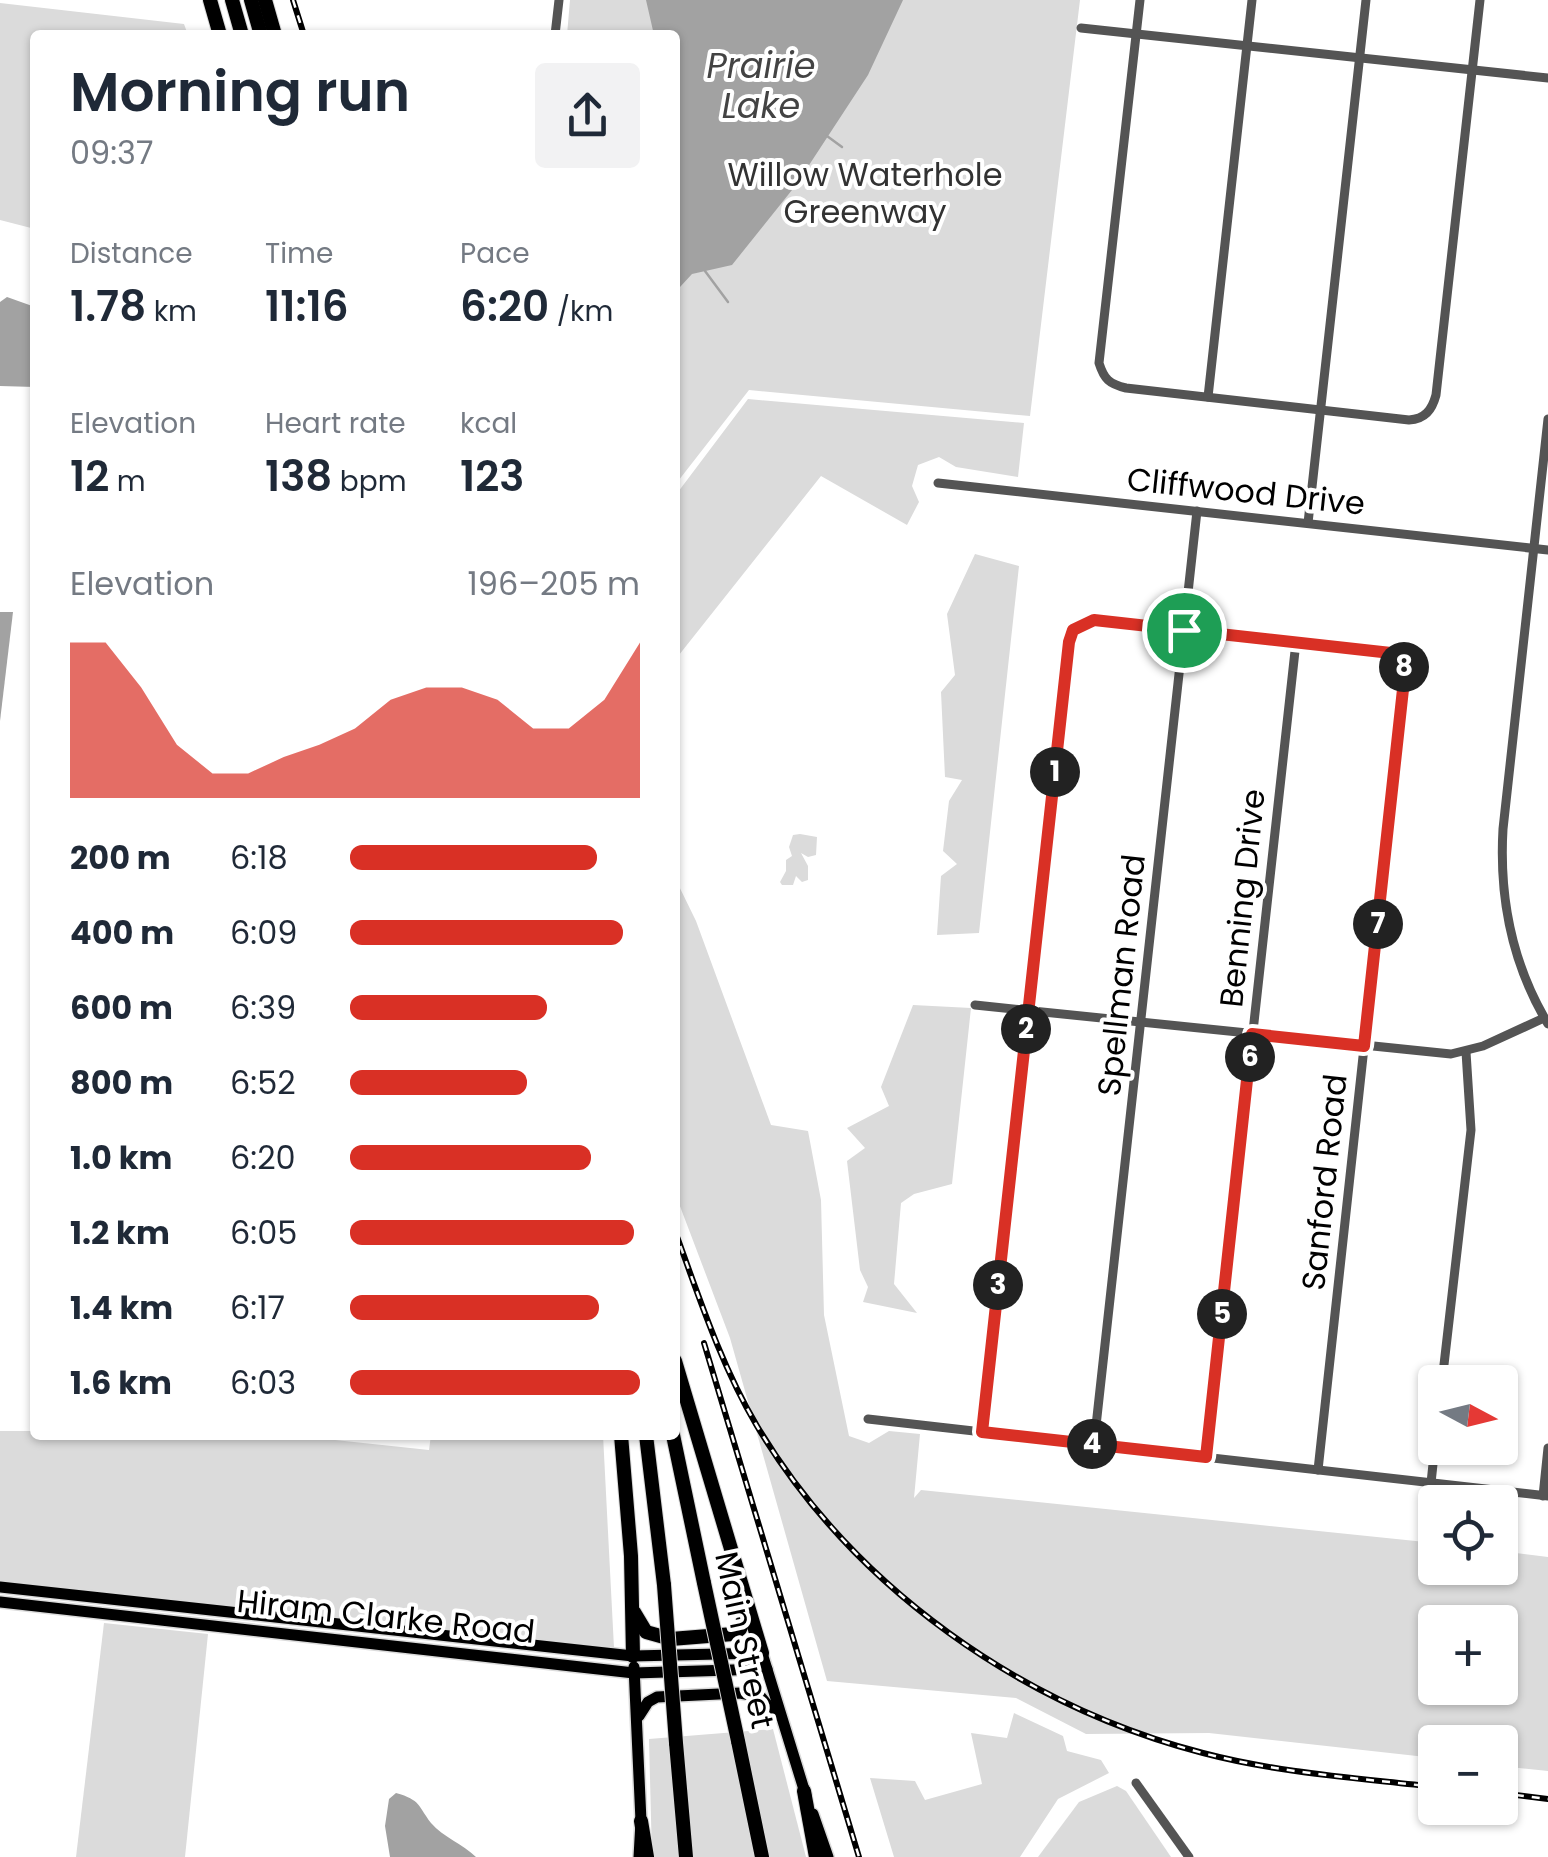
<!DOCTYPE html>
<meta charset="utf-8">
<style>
:root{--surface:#fff;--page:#f2f2f3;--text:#1f2937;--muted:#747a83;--accent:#d93025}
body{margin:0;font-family:Poppins,sans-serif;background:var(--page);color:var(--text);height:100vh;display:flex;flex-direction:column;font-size:38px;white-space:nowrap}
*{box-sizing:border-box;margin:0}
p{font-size:32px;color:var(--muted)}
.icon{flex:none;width:55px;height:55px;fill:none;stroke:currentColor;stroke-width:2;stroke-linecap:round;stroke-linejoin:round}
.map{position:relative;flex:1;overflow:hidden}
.panel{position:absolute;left:30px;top:30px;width:650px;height:1410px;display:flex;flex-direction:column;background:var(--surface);border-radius:10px;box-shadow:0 2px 8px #0004}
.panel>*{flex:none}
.needle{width:65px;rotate:97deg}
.controls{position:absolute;left:1418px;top:1365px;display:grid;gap:20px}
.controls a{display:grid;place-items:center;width:100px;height:100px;border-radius:10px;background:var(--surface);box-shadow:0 2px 8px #0004;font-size:50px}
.pin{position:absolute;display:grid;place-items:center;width:85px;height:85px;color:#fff;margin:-42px;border:5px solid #fff;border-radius:50%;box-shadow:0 2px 10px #0007}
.km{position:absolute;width:50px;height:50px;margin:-25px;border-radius:50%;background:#222;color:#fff;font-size:28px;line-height:50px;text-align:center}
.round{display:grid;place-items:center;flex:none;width:105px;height:105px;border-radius:10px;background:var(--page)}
.summary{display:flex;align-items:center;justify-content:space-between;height:170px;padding:0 40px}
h1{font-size:55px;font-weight:600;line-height:75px}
.metrics{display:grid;grid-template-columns:repeat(3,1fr);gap:15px;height:170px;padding:10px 40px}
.metrics div{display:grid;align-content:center}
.metrics b{font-size:42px;font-weight:600}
.metrics small{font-size:28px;font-weight:400}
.metrics p{font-size:28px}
.chart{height:280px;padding:20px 40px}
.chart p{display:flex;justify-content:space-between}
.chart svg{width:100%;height:180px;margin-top:10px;fill:var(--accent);opacity:.7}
ul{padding:0 40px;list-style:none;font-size:32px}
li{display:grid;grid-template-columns:160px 120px 1fr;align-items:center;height:75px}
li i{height:25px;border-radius:12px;background:var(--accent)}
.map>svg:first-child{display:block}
</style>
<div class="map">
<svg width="1548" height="1857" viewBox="0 0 1548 1857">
<rect width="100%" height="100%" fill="#fff"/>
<g fill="#dbdbdb" fill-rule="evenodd">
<polygon points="570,0 1080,0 1030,416 749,390 675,485 675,35 567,35"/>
<polygon points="0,3 184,24 188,35 35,35 35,229 0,220"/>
<polygon points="748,399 1024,423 1018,477 956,467 939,457 918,465 912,486 919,502 907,525 821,476 675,660 675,496"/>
<polygon points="975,554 1019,566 979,933 937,935 941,876 957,864 943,851 949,801 962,780 945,777 941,692 955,675 947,614"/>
<polygon points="800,834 817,837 816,855 808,857 801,853 808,866 808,880 802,882 796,876 793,885 782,885 780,882 786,871 786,860 792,856 789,847 793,835"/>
<path d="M675,878l21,43 75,204 37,6 13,69 3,115 25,121 20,7 20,-12 31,3 -6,64 7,-8 514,53v25h65v-17l48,6v214l-48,-5v-24h-65v16l-226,-25 -123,1 -70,-36 -189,-17 -97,-343 -55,-145zM1435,1622h65v66h-65z"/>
<polygon points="913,1005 971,1008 952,1184 914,1194 901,1203 894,1284 917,1313 863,1302 868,1287 860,1270 847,1161 865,1148 847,1128 889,1106 881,1087"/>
<polygon points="0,1431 35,1431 35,1435 288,1435 429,1450 431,1435 603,1435 614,1648 0,1581"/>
<polygon points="104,1623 208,1634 185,1857 76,1857"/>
<polygon points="1014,1713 1063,1736 1067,1751 1101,1760 1109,1773 1058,1799 1020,1857 894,1857 870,1778 915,1781 925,1800 982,1784 971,1733 1007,1738"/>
<polygon points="773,1729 806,1857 652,1857 649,1739"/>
<polygon points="1117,1786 1126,1791 1171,1857 1038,1857 1079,1802"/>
</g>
<g fill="#a2a2a2">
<polygon points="646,0 903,0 868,75 796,185 732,265 692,274 680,287 675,286 675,35 654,35"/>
<polygon points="7,297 35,307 35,387 0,386 0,302"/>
<polygon points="0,612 13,612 0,721"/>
<path d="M396,1793c25,7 22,13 35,30 12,14 32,21 45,34h-86l-5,-31 4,-27z"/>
</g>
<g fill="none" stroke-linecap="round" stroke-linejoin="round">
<g stroke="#a2a2a2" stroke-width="2.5">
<polyline points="827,136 842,147"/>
<polyline points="705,271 728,302"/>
</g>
<defs>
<g id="major">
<polyline points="0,1587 633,1656 762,1653 806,1796"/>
<polyline points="0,1602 634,1673 767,1669"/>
<polyline points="634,1667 641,1821 639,1857"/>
<polyline points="639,1716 648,1702 657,1697 740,1693 761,1697 776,1715"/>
<polyline points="813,1814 828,1857"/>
</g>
<g id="highway">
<polyline points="210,0 220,35"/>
<polyline points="232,0 242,35"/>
<polyline points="251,0 261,35"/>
<polyline points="265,0 275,35"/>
<polyline points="675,1361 762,1653"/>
<polyline points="621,1435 631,1556 633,1656"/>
<polyline points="646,1435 664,1585"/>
<polyline points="673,1435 704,1583"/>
<polyline points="634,1612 646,1632 671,1639 733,1634 740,1629 748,1607"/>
<polyline points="738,1741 762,1857"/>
<polyline points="676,1743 686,1857"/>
<polyline points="804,1791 816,1857"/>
<polyline points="641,1821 647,1857"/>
</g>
</defs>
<use href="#major" stroke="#dbdbdb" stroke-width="14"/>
<use href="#highway" stroke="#dbdbdb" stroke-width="16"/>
<g stroke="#545454" stroke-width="9">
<path d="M1140,0l-41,363c5,16 10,21 27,25l283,32c16,-1 23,-10 27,-25l44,-395"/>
<polyline points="1081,28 1548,78"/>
<polyline points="555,35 559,0"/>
<polyline points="1208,397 1252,0"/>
<path d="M1548,419l-45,410c-4,69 9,135 45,195"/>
<polyline points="938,483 1548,550"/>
<polyline points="1308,523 1366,0"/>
<polyline points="975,1005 1451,1054 1483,1046 1544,1018"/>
<polyline points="1442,1382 1471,1130 1466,1052"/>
<polyline points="868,1419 1548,1496"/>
<polyline points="982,1432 1069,643 1073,629 1093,620 1391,653 1402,662 1404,680 1318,1470"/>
<polyline points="1094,1444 1197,511"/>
<polyline points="1206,1457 1296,642"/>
<polyline points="1431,1483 1435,1445"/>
<polyline points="1543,1496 1548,1448"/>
<polyline points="1136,1783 1189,1857"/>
</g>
<use href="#major" stroke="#000" stroke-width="11"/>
<use href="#highway" stroke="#000" stroke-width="14"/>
<defs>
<g id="rail">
<polyline points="293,0 304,35"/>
<path d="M675,1231c24,66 46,134 82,195 97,162 265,280 446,327 76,20 155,25 232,34"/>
<polyline points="704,1343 859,1857"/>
<polyline points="1500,1793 1548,1799"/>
</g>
</defs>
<use href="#rail" stroke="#000" stroke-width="6"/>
<use href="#rail" stroke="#fff" stroke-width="2.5" stroke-dasharray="8" stroke-linecap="butt"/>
<defs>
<g id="highway-bridge">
<polyline points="704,1583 738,1741"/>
<polyline points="664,1585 676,1743"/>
</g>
</defs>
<use href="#highway-bridge" stroke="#dbdbdb" stroke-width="16" stroke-linecap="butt"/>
<use href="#highway-bridge" stroke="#000" stroke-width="14"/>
</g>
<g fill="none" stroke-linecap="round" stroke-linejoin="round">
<defs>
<polygon id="route" points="1094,620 1391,653 1402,662 1405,671 1364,1046 1252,1034 1206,1457 982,1432 1069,642 1073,630"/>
</defs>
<use href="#route" stroke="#fff" stroke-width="20"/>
<use href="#route" stroke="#d93025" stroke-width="12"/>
</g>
<g text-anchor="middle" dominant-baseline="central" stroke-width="8" stroke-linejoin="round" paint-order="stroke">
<g font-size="32" fill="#323232" stroke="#fff">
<text x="865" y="174">Willow Waterhole<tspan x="865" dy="37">Greenway</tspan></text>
</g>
<g font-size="32" fill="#000" stroke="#fff">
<text transform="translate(1246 491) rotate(6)">Cliffwood Drive</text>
<text transform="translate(1242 898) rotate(-84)">Benning Drive</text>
<text transform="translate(1121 975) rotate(-84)">Spellman Road</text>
<text transform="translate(1324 1182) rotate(-84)">Sanford Road</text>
<text transform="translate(386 1616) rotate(6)">Hiram Clarke Road</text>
<text transform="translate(745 1640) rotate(78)">Main Street</text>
</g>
<g font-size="35" font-style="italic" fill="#434343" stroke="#fff">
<text x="761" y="65">Prairie<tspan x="761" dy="40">Lake</tspan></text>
</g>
</g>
</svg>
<div class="controls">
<a><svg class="needle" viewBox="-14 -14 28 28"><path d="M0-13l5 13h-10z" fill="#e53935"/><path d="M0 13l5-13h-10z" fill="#747a83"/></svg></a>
<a><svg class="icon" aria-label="locate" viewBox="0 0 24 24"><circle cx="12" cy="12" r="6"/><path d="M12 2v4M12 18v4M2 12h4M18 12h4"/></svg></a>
<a>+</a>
<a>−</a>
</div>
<div class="pin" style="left:1184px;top:630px;background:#1e9e55"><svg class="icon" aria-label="arrive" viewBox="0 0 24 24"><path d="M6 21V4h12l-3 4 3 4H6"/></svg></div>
<b class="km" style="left:1055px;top:772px">1</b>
<b class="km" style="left:1026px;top:1029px">2</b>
<b class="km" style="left:998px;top:1285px">3</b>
<b class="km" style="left:1092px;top:1444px">4</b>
<b class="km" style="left:1222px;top:1314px">5</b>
<b class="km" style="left:1250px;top:1057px">6</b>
<b class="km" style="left:1378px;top:924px">7</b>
<b class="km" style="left:1404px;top:667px">8</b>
<section class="panel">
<div class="summary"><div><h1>Morning run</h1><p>09:37</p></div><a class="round"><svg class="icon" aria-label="share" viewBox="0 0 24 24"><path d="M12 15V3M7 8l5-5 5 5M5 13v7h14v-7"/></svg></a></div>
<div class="metrics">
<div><p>Distance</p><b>1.78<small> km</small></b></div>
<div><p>Time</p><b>11:16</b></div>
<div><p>Pace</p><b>6:20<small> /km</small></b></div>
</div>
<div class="metrics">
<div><p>Elevation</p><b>12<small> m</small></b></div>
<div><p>Heart rate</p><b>138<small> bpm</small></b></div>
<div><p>kcal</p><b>123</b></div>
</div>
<div class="chart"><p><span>Elevation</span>196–205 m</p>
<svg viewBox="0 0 160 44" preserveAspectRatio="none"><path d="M0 44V6L10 6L20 17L30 31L40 38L50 38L60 34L70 31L80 27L90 20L100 17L110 17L120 20L130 27L140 27L150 20L160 6V44z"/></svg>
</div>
<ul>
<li><b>200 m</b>6:18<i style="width:85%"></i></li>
<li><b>400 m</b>6:09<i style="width:94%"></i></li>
<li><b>600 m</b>6:39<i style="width:68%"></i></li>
<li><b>800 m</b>6:52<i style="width:61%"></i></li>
<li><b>1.0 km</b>6:20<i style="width:83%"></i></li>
<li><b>1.2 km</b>6:05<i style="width:98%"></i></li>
<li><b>1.4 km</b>6:17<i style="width:86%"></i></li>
<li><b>1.6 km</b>6:03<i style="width:100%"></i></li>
</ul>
</section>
</div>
